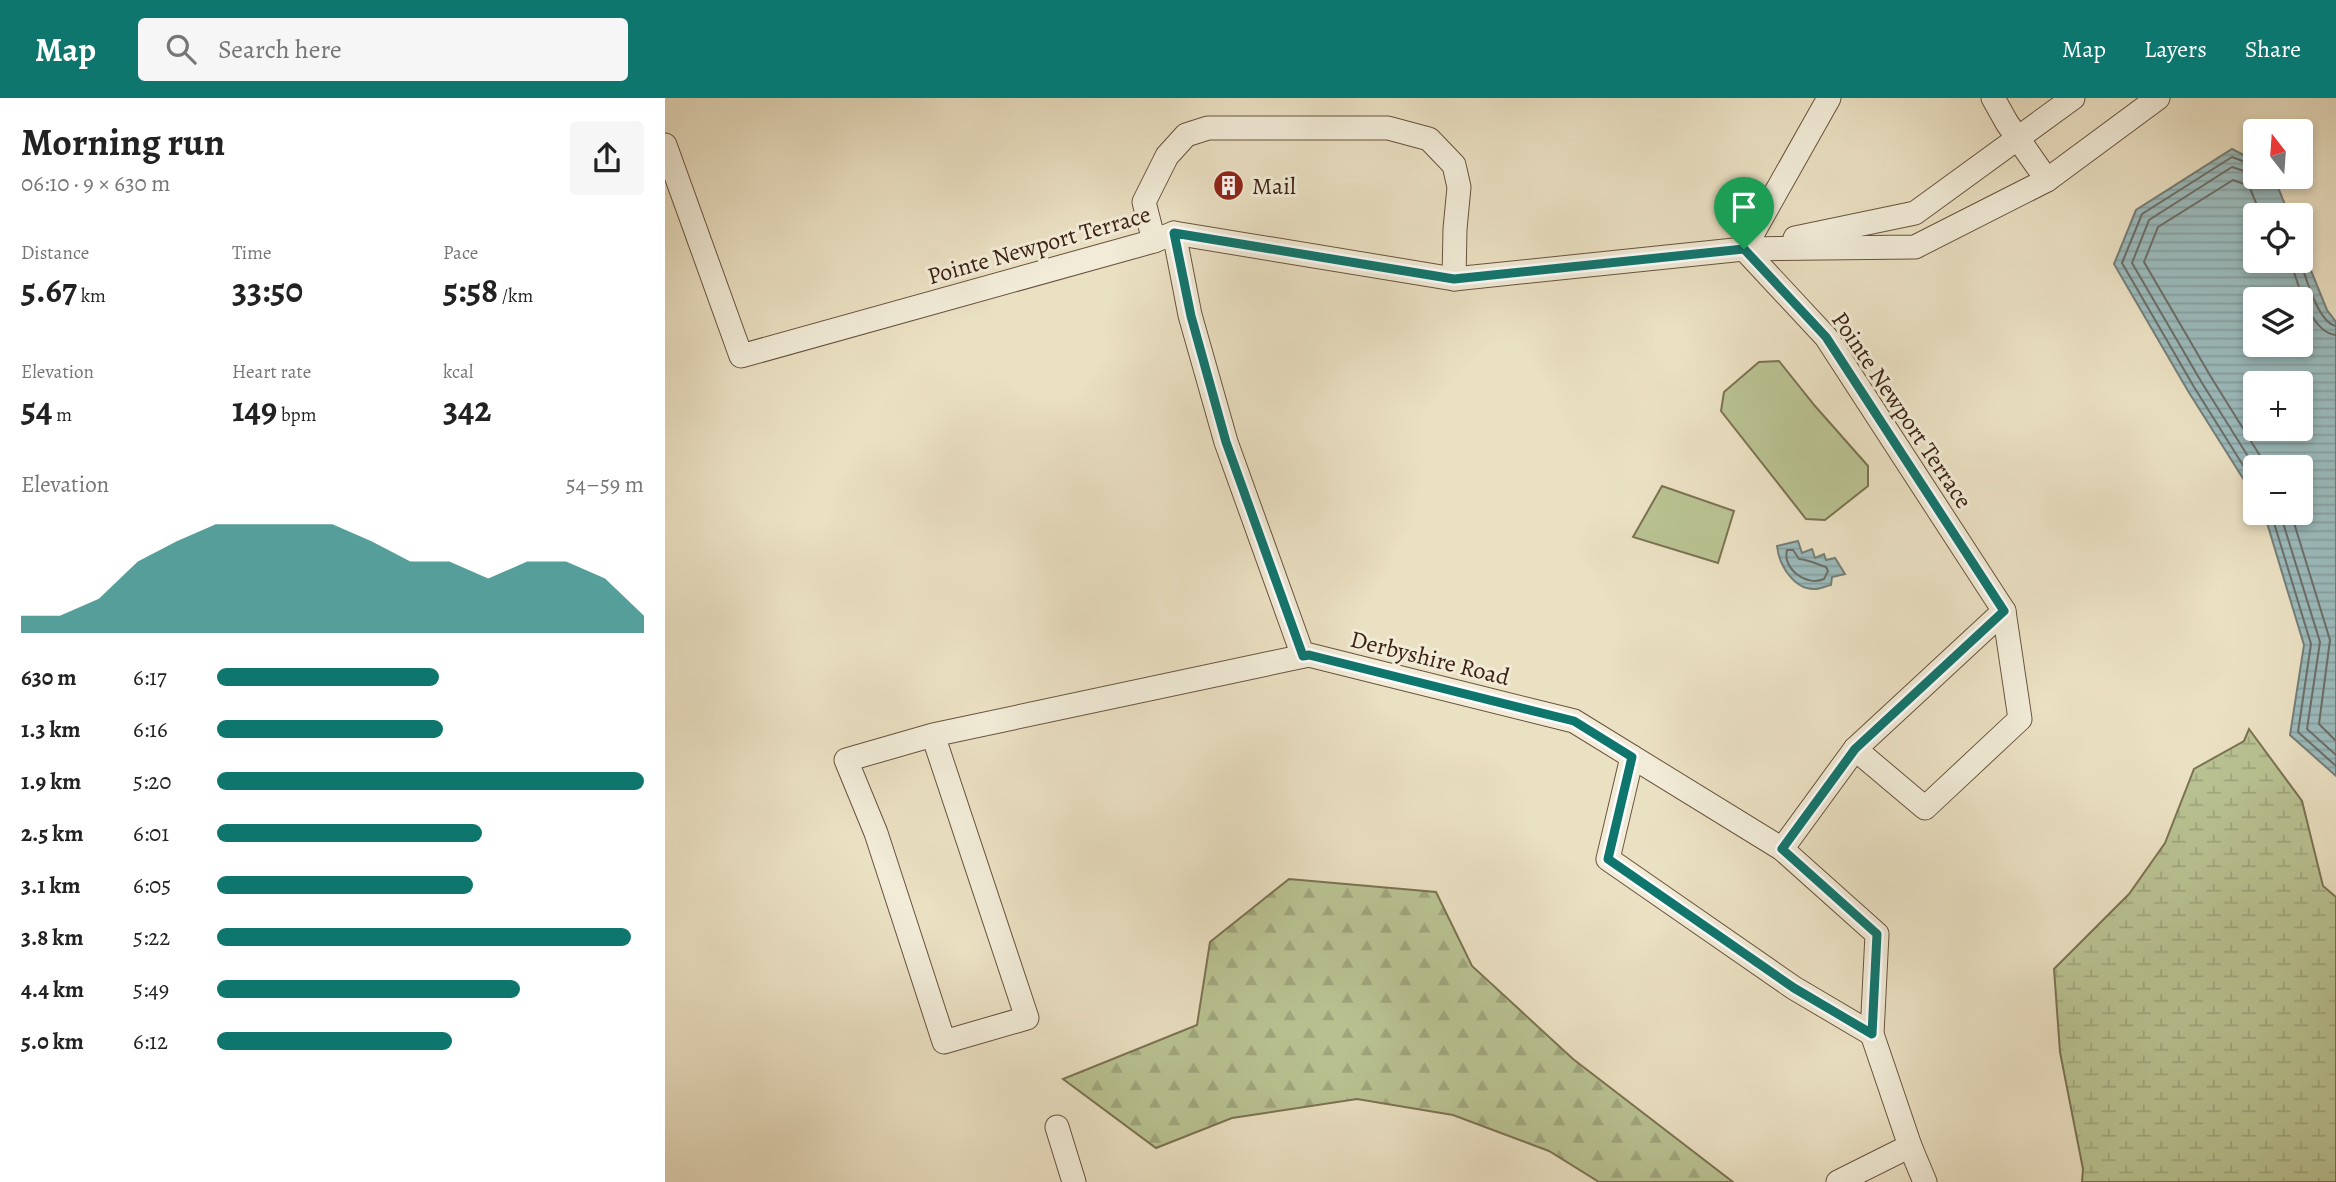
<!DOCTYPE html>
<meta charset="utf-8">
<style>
:root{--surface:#fff;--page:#f6f6f6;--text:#222;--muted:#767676;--accent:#0f766e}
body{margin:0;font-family:Alegreya,serif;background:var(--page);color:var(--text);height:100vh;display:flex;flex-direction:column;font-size:26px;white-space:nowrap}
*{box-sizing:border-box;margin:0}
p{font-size:23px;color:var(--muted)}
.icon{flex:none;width:38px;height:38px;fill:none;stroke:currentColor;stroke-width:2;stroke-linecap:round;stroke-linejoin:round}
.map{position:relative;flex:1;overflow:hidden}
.sheet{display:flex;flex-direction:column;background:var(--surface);width:665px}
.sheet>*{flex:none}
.needle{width:46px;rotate:343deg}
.controls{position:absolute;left:1578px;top:21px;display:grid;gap:14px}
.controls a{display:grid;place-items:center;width:70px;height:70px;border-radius:7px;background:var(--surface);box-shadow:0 4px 10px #0003;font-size:35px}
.pin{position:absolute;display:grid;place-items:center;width:60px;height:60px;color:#fff;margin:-72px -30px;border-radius:50% 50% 50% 0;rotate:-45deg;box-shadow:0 0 7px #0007}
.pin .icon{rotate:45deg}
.round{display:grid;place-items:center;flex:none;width:74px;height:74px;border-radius:7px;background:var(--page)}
.summary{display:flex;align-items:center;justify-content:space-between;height:119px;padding:0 21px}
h1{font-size:38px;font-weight:700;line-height:52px}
.stats{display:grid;grid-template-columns:repeat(3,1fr);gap:10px;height:119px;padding:7px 21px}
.stats div{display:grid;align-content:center}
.stats b{font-size:35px;font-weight:700}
.stats small{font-size:19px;font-weight:400}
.stats p{font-size:19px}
.chart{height:196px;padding:14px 21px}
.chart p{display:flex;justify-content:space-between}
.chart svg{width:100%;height:126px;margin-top:7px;fill:var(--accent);opacity:.7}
ul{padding:0 21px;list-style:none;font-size:23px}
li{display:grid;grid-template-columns:112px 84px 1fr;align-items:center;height:52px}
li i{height:18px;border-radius:9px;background:var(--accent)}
header{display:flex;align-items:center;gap:42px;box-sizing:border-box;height:98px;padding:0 35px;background:var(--accent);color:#fff}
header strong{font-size:33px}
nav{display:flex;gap:38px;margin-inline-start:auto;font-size:24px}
.search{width:490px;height:63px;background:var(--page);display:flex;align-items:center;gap:18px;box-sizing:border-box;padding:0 24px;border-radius:7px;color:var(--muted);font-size:26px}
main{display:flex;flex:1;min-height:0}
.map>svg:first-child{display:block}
</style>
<header>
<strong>Map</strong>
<div class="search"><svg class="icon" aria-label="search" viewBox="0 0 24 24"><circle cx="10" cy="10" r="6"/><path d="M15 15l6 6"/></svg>Search here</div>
<nav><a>Map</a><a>Layers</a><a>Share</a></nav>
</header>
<main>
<section class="sheet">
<div class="summary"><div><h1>Morning run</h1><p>06:10 · 9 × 630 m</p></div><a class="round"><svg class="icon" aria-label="share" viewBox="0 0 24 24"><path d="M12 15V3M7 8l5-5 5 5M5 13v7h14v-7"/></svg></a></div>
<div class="stats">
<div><p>Distance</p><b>5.67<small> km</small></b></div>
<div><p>Time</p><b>33:50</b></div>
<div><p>Pace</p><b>5:58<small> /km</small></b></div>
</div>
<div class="stats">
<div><p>Elevation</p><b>54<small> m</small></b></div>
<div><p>Heart rate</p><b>149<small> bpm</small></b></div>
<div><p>kcal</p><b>342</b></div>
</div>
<div class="chart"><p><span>Elevation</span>54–59 m</p>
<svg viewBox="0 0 160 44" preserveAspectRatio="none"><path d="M0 44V38L10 38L20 32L30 19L40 12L50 6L60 6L70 6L80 6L90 12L100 19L110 19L120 25L130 19L140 19L150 25L160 38V44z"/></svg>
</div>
<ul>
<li><b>630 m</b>6:17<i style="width:52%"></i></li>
<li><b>1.3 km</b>6:16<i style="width:53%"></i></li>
<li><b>1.9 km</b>5:20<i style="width:100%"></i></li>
<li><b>2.5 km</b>6:01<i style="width:62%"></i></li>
<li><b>3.1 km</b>6:05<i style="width:60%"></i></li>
<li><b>3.8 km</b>5:22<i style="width:97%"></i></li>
<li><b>4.4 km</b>5:49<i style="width:71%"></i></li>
<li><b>5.0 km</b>6:12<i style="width:55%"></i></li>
</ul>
</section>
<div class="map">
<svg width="1671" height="1084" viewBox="0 0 1671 1084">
<defs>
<pattern id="forest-firs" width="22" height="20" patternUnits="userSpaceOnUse" patternTransform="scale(1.75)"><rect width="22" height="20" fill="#b9c292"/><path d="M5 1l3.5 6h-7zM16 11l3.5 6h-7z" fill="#a0a67d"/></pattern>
<pattern id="wetland-marsh" width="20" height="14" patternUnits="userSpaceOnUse" patternTransform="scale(1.75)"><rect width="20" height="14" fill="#b9c292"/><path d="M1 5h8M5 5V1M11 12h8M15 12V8" fill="none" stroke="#a0a67d"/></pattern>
<pattern id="water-rules" width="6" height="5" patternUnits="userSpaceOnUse" patternTransform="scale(1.75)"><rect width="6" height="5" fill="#9bbbbc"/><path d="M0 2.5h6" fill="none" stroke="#86a0a1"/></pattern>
</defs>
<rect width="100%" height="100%" fill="#eae0c2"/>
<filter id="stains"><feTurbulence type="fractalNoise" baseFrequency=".00286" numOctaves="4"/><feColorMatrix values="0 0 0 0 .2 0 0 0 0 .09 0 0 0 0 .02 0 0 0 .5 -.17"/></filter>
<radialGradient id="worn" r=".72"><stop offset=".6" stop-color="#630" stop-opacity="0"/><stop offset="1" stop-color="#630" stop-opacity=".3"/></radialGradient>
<polygon fill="url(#forest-firs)" stroke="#7b7252" stroke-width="2" points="624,781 771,794 807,868 908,961 1068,1084 934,1084 884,1053 788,1017 692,1001 567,1020 491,1050 398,981 532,927 545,844"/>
<polygon fill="url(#wetland-marsh)" stroke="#7b7252" stroke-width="2" points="1584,631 1637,703 1658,788 1671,799 1671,1084 1417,1084 1418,1071 1395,954 1389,871 1464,796 1500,745 1529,671 1579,643"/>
<g fill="#b9c292" stroke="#7b7252" stroke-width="2">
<polygon points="1114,263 1150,308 1203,368 1203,388 1160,422 1141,421 1056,313 1059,294 1094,264"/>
<polygon points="997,388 1069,413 1053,465 968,439"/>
</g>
<g fill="url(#water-rules)" stroke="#757e78" stroke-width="2" fill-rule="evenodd">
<path d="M1567,51l24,12v16h18l15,38h-33v46h45v-15l26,64 9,12v454l-46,-41 14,-90 -40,-132h37v-46h-45v32l-68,-108 -74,-127 22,-54zM1591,201h45v46h-45zM1591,285h45v46h-45z"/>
<path d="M1133,443l4,12 10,-4 3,9 9,-4 2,6 9,-2 10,16 -13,3 -1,8c-5,1 -11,4 -16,4 -21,1 -36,-24 -38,-43z"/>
</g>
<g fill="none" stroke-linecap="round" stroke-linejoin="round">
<g stroke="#6c6e68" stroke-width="2">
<polyline points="1591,68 1567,59 1477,116 1457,165 1529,289 1591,388"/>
<polyline points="1591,77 1567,69 1484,122 1467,165 1537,285 1591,371"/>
<polyline points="1596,117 1584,88 1568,82 1493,129 1479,164 1546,279 1602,369"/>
<path d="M1625,163c8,21 20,72 46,74"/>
<path d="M1635,163c6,16 18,62 36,65"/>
<polyline points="1606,415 1646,546 1633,634 1671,668"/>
<polyline points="1615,415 1655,544 1642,631 1671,657"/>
<polyline points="1626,415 1665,542 1654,626 1671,643"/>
<path d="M1122,452h6l6,9c10,1 18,5 27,8l2,4 -4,8c-18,8 -42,-11 -37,-29z"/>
</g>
<defs>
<g id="minor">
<polyline points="1328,0 1342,25 1382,82"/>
<polyline points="0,47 76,258 489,143 509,135 789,181 1079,151 1250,149 1382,82 1493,0"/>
<polyline points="509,135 525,217 561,344 638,558"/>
<polyline points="1130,140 1250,115 1408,0"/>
<polyline points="489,143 479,104 502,58 521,37 543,30 723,30 764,41 789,67 794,89 790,131 789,181"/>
<polyline points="1079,151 1161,239 1339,513 1190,651 1117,751"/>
<polyline points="1079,151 1164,0"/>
<polyline points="268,637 181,662 211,735 279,944 362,920 268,637 644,557 909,623 1117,751 1212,836 1207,936 1245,1048 1260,1084"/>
<polyline points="1190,651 1260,710 1355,621 1339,513"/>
<polyline points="967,659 943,761 1129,890 1207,936"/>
<polyline points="392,1029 409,1084"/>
<polyline points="1173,1084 1245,1048"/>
</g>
</defs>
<use href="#minor" stroke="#68523f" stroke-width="25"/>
<use href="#minor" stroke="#f1ebd7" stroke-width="23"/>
</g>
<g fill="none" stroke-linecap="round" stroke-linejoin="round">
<defs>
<polygon id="route" points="509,135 789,181 1079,151 1161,239 1339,513 1190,651 1117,751 1212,836 1207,936 1129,890 943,761 967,659 909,623 644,557 638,558 561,344 526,218"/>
</defs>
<use href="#route" stroke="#fff" stroke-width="14"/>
<use href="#route" stroke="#0f766e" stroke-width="9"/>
</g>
<defs>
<symbol id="building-disc" viewBox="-11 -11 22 22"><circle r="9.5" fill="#8f2418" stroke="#f1ebd7"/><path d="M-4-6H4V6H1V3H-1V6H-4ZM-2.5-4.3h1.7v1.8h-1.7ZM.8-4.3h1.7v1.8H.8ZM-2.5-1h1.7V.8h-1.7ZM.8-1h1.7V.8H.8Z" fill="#fff"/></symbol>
</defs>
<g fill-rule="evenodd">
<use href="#building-disc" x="546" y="70" width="35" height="35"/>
</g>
<g text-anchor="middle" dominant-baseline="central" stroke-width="6" stroke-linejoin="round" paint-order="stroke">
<g font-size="24" fill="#3d2213" stroke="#f1ebd7" text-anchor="start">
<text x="587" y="88">Mail</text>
</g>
<g font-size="24" fill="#3d2213" stroke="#f1ebd7">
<text transform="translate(374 147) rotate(-16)">Pointe Newport Terrace</text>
<text transform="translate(1237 312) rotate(56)">Pointe Newport Terrace</text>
<text transform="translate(765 560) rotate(14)">Derbyshire Road</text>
</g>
</g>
<rect width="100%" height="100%" filter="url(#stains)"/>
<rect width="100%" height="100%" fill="url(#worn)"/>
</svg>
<div class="controls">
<a><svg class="needle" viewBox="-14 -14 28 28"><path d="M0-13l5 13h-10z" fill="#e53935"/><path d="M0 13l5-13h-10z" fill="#767676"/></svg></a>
<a><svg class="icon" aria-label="locate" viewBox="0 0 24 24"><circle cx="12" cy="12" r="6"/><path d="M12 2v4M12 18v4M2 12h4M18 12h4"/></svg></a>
<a><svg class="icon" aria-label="layers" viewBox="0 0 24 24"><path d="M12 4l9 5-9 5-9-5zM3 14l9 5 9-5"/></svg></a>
<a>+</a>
<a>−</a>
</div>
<div class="pin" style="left:1079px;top:151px;background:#1e9e55"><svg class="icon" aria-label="arrive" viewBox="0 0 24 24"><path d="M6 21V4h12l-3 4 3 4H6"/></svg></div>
</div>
</main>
